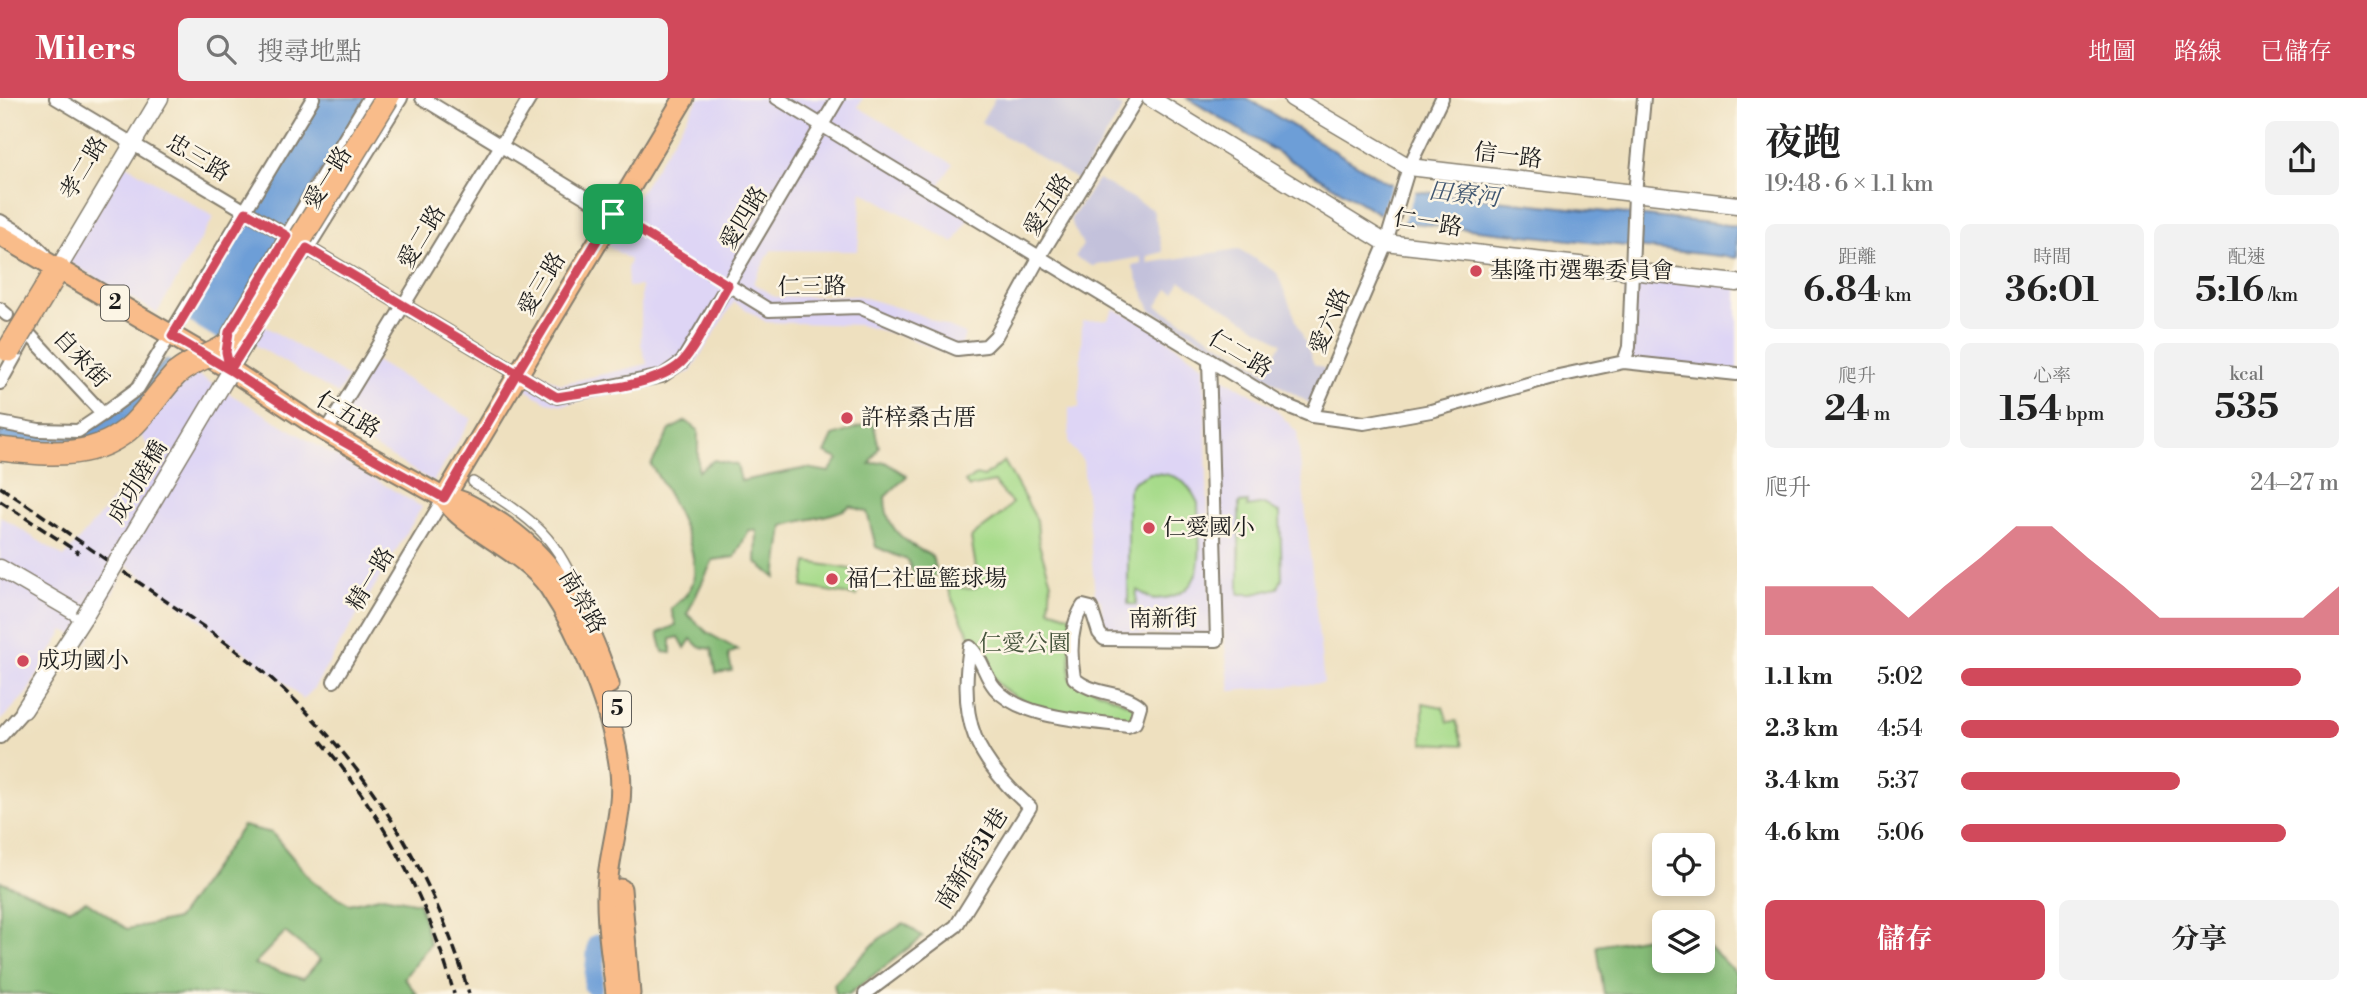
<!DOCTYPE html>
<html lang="zh-TW">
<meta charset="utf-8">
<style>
:root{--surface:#fff;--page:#f2f2f2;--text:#222;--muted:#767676;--accent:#d1495b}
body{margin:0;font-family:"Libre Bodoni","Noto Serif TC",serif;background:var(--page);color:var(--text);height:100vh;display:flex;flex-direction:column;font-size:26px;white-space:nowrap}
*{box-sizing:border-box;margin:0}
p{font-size:23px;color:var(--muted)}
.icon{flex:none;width:38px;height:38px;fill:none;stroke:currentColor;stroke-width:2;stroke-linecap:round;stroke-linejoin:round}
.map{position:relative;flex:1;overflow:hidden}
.panel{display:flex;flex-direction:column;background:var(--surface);width:630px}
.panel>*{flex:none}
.tools{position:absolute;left:1652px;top:735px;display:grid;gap:14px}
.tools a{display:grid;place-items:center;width:63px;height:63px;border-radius:10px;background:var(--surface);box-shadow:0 4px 10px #0003;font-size:35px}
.pin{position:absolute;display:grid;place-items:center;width:60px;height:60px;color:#fff;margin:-30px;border-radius:14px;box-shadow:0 4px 10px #0006}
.round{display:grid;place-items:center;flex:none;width:74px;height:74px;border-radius:10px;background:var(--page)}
.summary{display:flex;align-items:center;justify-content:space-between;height:119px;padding:0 28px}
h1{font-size:38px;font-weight:700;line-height:52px}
.stats{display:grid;grid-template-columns:repeat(3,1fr);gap:10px;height:119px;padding:7px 28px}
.stats div{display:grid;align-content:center;border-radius:10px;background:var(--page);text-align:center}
.stats b{font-size:35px;font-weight:700}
.stats small{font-size:19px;font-weight:400}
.stats p{font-size:19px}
.chart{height:196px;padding:14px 28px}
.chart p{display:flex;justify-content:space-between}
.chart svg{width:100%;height:126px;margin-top:7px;fill:var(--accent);opacity:.7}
.action{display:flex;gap:14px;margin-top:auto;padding:14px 28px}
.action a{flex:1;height:80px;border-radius:10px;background:var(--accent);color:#fff;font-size:28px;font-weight:700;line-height:80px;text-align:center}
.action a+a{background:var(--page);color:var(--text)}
ul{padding:0 28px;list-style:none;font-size:23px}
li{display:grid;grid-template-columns:112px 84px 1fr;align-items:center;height:52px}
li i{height:18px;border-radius:9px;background:var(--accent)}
header{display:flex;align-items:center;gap:42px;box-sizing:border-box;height:98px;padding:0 35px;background:var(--accent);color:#fff}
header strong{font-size:33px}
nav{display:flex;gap:38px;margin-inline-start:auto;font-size:24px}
.search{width:490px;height:63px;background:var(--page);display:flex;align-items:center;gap:18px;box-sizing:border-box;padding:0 24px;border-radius:10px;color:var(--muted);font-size:26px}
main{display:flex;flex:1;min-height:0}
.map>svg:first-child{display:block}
</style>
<header>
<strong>Milers</strong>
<div class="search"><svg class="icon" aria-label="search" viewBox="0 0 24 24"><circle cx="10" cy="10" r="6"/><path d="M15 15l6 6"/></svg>搜尋地點</div>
<nav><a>地圖</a><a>路線</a><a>已儲存</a></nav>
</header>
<main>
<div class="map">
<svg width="1737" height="896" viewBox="0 0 1737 896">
<rect width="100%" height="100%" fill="#fcf5e5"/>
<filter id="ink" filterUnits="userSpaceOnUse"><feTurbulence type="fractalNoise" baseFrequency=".0143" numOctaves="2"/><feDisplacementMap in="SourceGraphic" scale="14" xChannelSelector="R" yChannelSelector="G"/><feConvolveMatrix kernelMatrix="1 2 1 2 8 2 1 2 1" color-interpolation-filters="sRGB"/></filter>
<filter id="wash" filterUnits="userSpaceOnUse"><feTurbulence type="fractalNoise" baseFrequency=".00686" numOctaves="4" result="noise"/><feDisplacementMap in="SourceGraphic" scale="28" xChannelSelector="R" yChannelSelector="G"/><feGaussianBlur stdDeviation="1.57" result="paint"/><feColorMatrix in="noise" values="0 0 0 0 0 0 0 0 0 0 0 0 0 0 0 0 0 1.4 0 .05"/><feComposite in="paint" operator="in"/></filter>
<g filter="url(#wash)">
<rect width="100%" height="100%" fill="#eee0bf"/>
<g fill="#ded5f5">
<polygon points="699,0 863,0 858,9 953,66 935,93 971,116 954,145 862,93 858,153 771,152 753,185 775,199 859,198 915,215 965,236 958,261 907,239 859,227 766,224 734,204 690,274 655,286 563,307 547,304 519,288 529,269 561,286 647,266 641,246 641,188 628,189 627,171 630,162 607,147"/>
<polygon points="125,66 214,119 157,215 67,163"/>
<polygon points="1625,174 1737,185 1737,276 1624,264"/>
<polygon points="1114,211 1143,224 1204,268 1211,537 1107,537 1103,530 1101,503 1095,497 1083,363 1069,346 1069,310 1079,310 1082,223 1108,221"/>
<polygon points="263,227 348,279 338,296 252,245"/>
<polygon points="374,262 472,321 433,384 335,325"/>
<polygon points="191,273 422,409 314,590 303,602 281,581 127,467 87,545 64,532 27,595 0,623 0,418 64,459 153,356 139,334"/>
<polygon points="1216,276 1272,308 1297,334 1324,585 1230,593 1224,540"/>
</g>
<g fill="#c3c1db" fill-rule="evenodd">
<polygon points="995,0 1106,0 1123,10 1078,82 981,24"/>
<path d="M1098,81l55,31 10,42 -16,4 1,7 91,-14 38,24 37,91 13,6 -14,35 -162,-95 -19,-44 10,-2 -2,-7 -48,9 -17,-9 8,-12 -13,-25zM1181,183l101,62 -17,28 -108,-65 11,-17 6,3z"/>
</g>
<g fill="#a7db8b" stroke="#627c54" stroke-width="2">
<path d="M1004,363l33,59 2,24 12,38 -2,27 22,7 -1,63 66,28v9l-7,3c-42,-5 -96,-4 -130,-34 -10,-9 -14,-27 -22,-38 -13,-20 -22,-38 -30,-62l23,4 9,-3 -8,-48c12,-12 32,-21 41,-35l-18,-21 -25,5 -4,-5 11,-7 8,2z"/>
<path d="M1150,375c26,0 37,7 48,30 0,44 15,96 -46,96l-15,-9 -1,15 -8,-1v-113l5,-9z"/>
<polygon points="1248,404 1247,409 1265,406 1280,415 1282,481 1278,490 1254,496 1239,496 1239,405"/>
<polygon points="807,464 862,473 857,498 803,489"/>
<polygon points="1423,605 1443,609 1448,624 1456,623 1463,647 1423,645"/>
</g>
<g fill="#85bb77" stroke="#506c4a" stroke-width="2" fill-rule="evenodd">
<path d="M686,323l12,9v41l16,-11 23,5 4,16 66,-13 22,4 9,-13 -13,-6 8,-17 40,-14 6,25 -9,17 15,-2 22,14 -22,21c0,32 20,46 47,59l5,19 -19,7 -11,-22 -31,-13 -9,-35 -17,-6c-9,9 -51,14 -67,20l-7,52 -20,-16 1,-31 -8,-1 -14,27 -22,3 -26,54 21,19 30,17 -10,4 4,17 -16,2 -4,-24 -13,-2 -8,-8 -6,9 -6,-11 -8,2v14l-8,-1 -5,-19 18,-8 -5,-16c6,-6 15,-12 19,-20 17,-31 -22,-97 -39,-124l19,-35z"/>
<path d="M243,728l29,7 42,50 35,21 34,-8 36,7 11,41 -26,34 13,16h-417v-113l69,28 17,-8 41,28 50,-10zM285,834l35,28 -17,19 -49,-15z"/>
<polygon points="904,825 923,839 849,896 836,896 834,886 879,841"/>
<polygon points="1664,836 1664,863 1703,863 1703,842 1737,876 1737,896 1604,896 1597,848"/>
</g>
<g fill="#6d9ed7" stroke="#445d7a" stroke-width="2">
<path d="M318,0h48l-147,242 -81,87 -138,29v-28c91,21 97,2 157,-59 13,-13 29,-30 29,-49z"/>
<polygon points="1187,0 1246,0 1388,85 1413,93 1737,128 1737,160 1403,124 1378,115"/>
</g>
<g fill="#eee0bf">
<polygon points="1393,84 1416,92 1402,127 1379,119"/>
<polygon points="186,222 219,242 191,275 165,260"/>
</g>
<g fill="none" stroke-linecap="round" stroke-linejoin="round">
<polyline stroke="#6d9ed7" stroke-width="19" points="593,888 597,846"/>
</g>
</g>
<g filter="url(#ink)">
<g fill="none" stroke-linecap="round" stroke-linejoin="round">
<defs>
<g id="pedestrian">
<polyline points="614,117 728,187"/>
<path d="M473,384c64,40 82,52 111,123"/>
</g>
<g id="minor">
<polyline points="56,0 557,299 662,278 682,264 838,0"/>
<polyline points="422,0 613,116"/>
<polyline points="777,0 1280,305 1312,318 1364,325 1431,313 1549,280 1624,264 1737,276"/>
<polyline points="0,123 27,139 44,156"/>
<polyline points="304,156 401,0"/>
<polyline points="728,187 769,212 859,209 957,251 986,248 996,238 1040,158 1137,0"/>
<polyline points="0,211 7,217"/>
<polyline points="228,241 229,234 369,0"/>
<polyline points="1624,264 1629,249 1635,96 1644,0"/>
<polyline points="231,272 256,231"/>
<polyline points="0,285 28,235 103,316 138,290 313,0"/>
<polyline points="1312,318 1386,145 1409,69 1442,0"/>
<polyline points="0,325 39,332 78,333 103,316"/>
<polyline points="326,334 530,0"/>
<polyline points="334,583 444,400"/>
<polyline points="0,639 24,612"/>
<path d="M865,896l91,-68 74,-119c-55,-48 -72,-87 -60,-160 13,12 14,28 25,41 26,31 95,33 133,38l7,-3 5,-17c-19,-16 -47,-10 -66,-28 -4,-24 -4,-52 9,-72l8,2 8,25 5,6 113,1 -8,-280"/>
</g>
<g id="tertiary">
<polyline points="1150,0 1386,145 1737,185"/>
<polyline points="1292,0 1409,69 1737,107"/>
<polyline points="58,171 160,0"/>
<polyline points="0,470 84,519 24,612"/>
</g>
<g id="primary">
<path d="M0,137l231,135 95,62 118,66c21,33 79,51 105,89 33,49 64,125 71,184 4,36 -8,70 -12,106 -4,38 4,79 8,117"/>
<path d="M444,400c18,0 30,10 45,18 65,38 98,99 120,168"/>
<polyline points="444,400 684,0"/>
<polyline points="621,791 630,896"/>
</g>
<g id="motorway">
<polyline points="46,191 58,171"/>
<path d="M0,351c47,5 96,12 134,-25 15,-15 27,-34 42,-50"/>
</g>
</defs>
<use href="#pedestrian" stroke="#857e6e" stroke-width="12"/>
<use href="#minor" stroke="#857e6e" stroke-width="16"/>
<use href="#tertiary" stroke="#857e6e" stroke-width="19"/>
<use href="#primary" stroke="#857e6e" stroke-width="23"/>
<use href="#motorway" stroke="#857e6e" stroke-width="26"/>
<use href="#pedestrian" stroke="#fff" stroke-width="9"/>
<use href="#minor" stroke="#fff" stroke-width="12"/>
<use href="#tertiary" stroke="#fff" stroke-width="16"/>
<use href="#primary" stroke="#f9bc8a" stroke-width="19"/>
<use href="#motorway" stroke="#f9bc8a" stroke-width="23"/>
<g stroke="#1c1c1c" stroke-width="3.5" stroke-dasharray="10 5" stroke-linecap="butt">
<path d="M0,389c49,32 96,66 144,99 40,28 83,55 121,87 99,85 168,196 204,321"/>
<polyline points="0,403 79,455"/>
<path d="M321,643c62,74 108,160 133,253"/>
</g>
<defs>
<polyline id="tertiary-bridge" points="84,519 231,272"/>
<g id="motorway-bridge">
<polyline points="9,252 46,191"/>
<path d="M176,276c27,-22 45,-16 70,-47l141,-229"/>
</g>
</defs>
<use href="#tertiary-bridge" stroke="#857e6e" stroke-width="19" stroke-linecap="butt"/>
<use href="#motorway-bridge" stroke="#857e6e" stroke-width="26" stroke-linecap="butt"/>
<use href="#tertiary-bridge" stroke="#fff" stroke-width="16"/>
<use href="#motorway-bridge" stroke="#f9bc8a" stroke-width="23"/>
</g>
</g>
<g fill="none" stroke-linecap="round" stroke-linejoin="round" filter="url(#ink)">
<defs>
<path id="route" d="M613,116l-96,159 -210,-125 -77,122 -58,-34 74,-124 41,24 -58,96 -3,20 4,18 96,62 118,66 73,-125 40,24c35,-7 98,-10 124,-34 15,-14 35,-58 47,-78l-115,-71"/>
</defs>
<use href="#route" stroke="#fff" stroke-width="14"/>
<use href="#route" stroke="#d1495b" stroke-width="9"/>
</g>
<g fill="#d1495b" stroke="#fcf5e5" stroke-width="2.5">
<circle cx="1476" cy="173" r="7"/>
<circle cx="847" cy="320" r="7"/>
<circle cx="1149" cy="430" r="7"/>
<circle cx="832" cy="481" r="7"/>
<circle cx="23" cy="563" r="7"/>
</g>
<g text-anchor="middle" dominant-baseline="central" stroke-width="5" stroke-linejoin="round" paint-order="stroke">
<g fill="#fcf5e5" stroke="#5f5d58" stroke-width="2">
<rect x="101" y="187.5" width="28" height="35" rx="5"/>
<rect x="603" y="593.5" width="28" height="35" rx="5"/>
</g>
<g font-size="21" font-weight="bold" fill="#1c1c1c">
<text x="115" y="205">2</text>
<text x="617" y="611">5</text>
</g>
<g font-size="23" fill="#1c1c1c" stroke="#fcf5e5">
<text transform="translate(1508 58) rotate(7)">信一路</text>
<text transform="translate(198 60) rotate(31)">忠三路</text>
<text transform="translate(84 70) rotate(-59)">孝二路</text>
<text transform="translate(328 80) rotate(-58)">愛一路</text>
<text transform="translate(1048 107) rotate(-58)">愛五路</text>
<text transform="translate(744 120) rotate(-59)">愛四路</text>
<text transform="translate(1428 125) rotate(9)">仁一路</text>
<text transform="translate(422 139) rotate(-59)">愛二路</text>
<text transform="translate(542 186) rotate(-59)">愛三路</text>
<text transform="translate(812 189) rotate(-1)">仁三路</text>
<text transform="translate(1330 223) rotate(-67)">愛六路</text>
<text transform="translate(1240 256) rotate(31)">仁二路</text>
<text transform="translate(81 261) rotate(47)">自來街</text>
<text transform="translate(348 317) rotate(30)">仁五路</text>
<text transform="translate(138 384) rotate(-59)">成功陸橋</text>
<text transform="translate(371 481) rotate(-59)">精一路</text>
<text transform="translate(582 504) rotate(60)">南榮路</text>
<text transform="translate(1163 521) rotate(-1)">南新街</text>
<text transform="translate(972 761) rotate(-58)">南新街31巷</text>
</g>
<g font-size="23" fill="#1c1c1c" stroke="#fcf5e5" text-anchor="start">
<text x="1490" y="173">基隆市選舉委員會</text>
<text x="861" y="320">許梓桑古厝</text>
<text x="1163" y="430">仁愛國小</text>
<text x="846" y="481">福仁社區籃球場</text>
<text x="37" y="563">成功國小</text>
</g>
<g font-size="23" fill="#46553d" stroke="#fcf5e5">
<text x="1025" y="546">仁愛公園</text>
</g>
<g font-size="24" font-style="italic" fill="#405670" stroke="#fcf5e5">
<text transform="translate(1464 97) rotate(6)">田寮河</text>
</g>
</g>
</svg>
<div class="tools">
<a><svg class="icon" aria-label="locate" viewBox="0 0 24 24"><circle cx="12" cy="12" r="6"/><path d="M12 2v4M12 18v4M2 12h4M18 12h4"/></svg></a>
<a><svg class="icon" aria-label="layers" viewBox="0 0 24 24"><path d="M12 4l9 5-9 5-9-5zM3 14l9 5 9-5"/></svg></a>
</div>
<div class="pin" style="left:613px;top:116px;background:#1e9e55"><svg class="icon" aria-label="arrive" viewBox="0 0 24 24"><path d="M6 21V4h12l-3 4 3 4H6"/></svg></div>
</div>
<section class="panel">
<div class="summary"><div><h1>夜跑</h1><p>19:48 · 6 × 1.1 km</p></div><a class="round"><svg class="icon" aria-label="share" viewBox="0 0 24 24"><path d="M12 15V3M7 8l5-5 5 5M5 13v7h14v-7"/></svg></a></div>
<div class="stats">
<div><p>距離</p><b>6.84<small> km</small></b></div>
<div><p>時間</p><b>36:01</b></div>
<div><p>配速</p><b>5:16<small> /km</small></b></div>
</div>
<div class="stats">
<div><p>爬升</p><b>24<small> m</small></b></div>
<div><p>心率</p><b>154<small> bpm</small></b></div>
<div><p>kcal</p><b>535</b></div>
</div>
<div class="chart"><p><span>爬升</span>24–27 m</p>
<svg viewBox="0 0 160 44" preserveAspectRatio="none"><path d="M0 44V27L10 27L20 27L30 27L40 38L50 27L60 17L70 6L80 6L90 17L100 27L110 38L120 38L130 38L140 38L150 38L160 27V44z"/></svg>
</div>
<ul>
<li><b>1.1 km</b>5:02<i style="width:90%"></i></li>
<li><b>2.3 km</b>4:54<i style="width:100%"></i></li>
<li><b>3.4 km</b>5:37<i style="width:58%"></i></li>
<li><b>4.6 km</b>5:06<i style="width:86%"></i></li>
</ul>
<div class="action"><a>儲存</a><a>分享</a></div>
</section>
</main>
